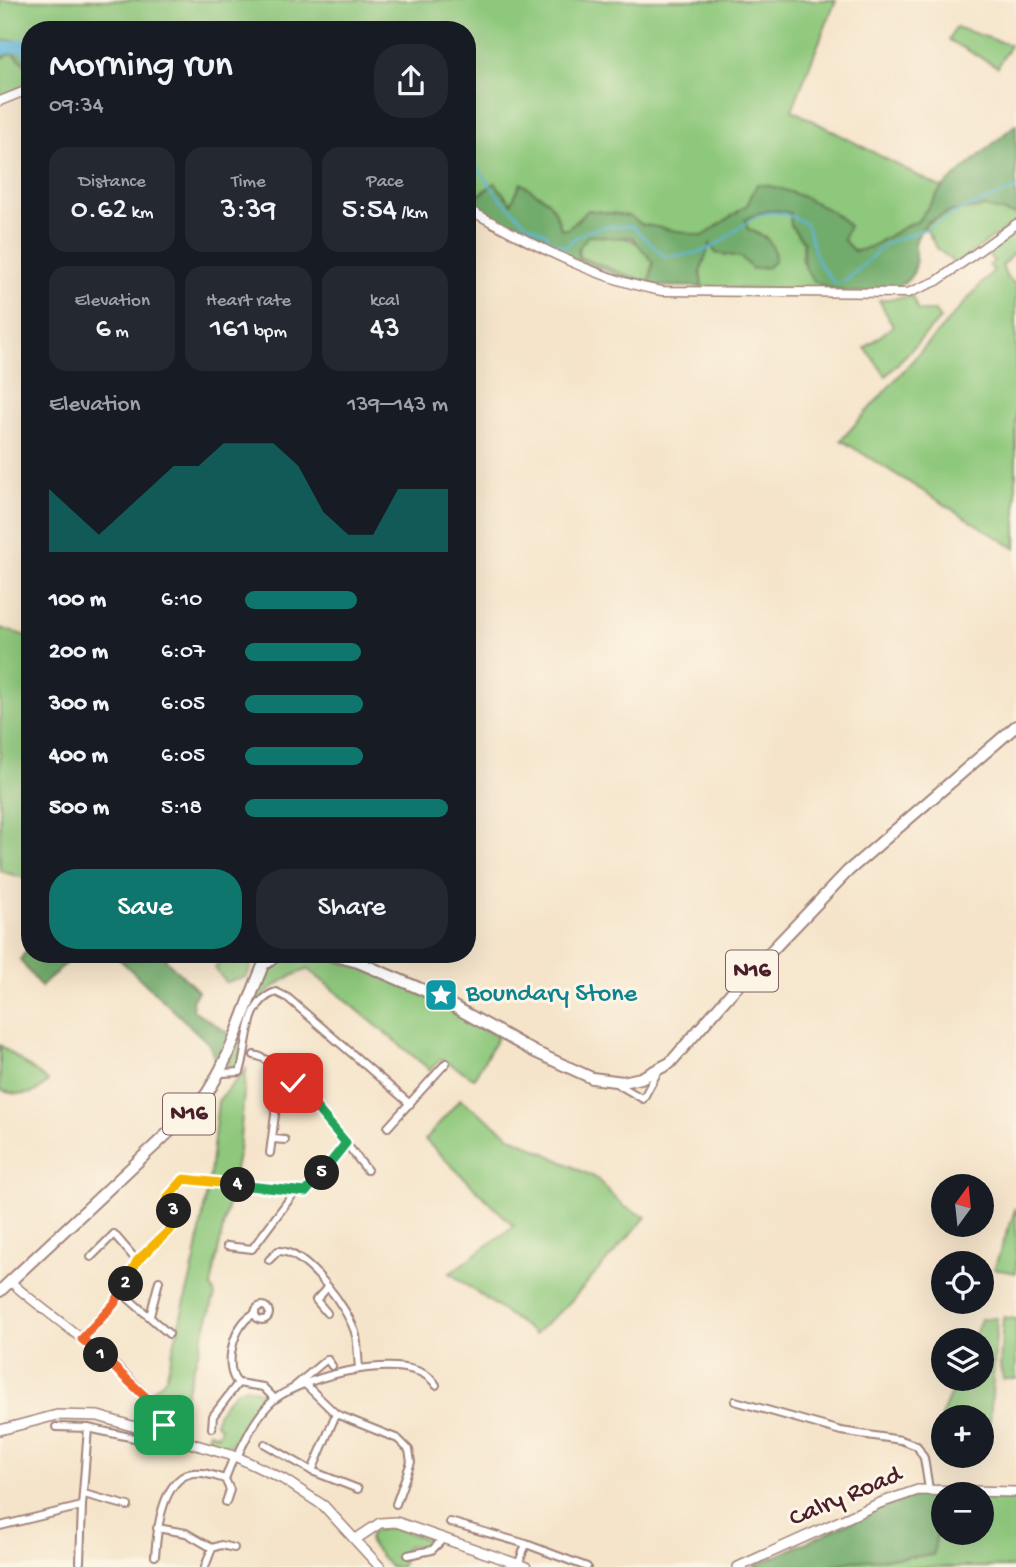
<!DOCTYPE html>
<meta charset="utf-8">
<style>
:root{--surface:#171b24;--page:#242831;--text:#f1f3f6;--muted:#9ea1a6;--accent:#0f766e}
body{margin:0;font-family:"Gochi Hand",sans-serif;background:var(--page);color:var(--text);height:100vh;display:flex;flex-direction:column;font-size:26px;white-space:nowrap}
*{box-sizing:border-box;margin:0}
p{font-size:23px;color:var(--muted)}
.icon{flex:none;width:38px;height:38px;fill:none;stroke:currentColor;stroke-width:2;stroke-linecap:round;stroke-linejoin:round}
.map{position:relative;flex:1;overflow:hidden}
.sheet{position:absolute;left:21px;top:21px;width:455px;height:942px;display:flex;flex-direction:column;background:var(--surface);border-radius:28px;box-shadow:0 7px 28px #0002}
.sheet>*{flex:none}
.needle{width:46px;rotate:15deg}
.fabs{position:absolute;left:931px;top:1174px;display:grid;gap:14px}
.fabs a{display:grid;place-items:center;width:63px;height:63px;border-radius:50%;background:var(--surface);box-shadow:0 7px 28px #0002;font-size:35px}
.pin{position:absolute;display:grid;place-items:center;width:60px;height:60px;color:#fff;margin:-30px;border-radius:14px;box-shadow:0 4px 10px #0006}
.km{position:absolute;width:35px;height:35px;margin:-18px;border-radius:50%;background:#222;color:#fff;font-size:19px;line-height:35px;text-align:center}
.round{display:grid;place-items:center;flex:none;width:74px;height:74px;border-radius:28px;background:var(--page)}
.head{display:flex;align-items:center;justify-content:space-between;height:119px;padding:0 28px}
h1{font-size:38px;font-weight:600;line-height:52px}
.figures{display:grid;grid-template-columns:repeat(3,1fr);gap:10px;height:119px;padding:7px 28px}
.figures div{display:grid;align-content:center;border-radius:18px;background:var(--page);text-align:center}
.figures b{font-size:30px;font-weight:600}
.figures small{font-size:19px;font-weight:400}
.figures p{font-size:19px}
.chart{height:196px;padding:14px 28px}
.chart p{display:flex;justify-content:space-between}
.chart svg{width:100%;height:126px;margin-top:7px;fill:var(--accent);opacity:.7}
.primary-button{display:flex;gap:14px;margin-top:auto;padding:14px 28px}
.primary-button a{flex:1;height:80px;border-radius:28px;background:var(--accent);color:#fff;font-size:28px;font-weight:600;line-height:80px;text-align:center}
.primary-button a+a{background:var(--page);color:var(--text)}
ul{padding:0 28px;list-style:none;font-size:23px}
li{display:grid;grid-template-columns:112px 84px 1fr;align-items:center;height:52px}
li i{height:18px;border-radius:9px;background:var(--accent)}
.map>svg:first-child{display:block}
</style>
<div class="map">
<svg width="1016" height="1567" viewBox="0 0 1016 1567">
<rect width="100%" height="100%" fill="#fcf5e5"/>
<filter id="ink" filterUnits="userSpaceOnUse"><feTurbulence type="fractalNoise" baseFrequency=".0143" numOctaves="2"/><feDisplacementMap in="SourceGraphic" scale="14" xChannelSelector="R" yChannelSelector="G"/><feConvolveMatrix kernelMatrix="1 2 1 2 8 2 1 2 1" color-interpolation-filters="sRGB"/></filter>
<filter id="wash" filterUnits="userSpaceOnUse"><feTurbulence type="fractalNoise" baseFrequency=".00686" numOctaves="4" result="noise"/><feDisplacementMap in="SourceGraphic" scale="28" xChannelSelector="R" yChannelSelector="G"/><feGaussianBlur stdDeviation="1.57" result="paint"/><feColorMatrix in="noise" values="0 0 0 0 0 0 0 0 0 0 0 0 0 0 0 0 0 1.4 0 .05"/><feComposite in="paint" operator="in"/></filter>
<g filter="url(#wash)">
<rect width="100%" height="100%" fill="#f5e4ca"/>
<g fill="#8ec87c" stroke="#6c7454" stroke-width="2">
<path d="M0,0h836l-44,110 150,78 -25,34c-21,5 -44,30 -64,29 -39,-45 -36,-51 -96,-67l-10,21 -44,32 -62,-13 -12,-8 -41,-6 -20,19h-7l-6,-18 -34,-27 -10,20 -16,-21 -28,20v-173h-437v11h-30z"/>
<polygon points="956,27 1010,45 998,67 949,40"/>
<polygon points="13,53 30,69 30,84 0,98 0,59"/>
<polygon points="984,207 1016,215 1016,222 955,264 936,247 924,225 952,211"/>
<polygon points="778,209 790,213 791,226 804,242 801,259 822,288 837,292 702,287 700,272 710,243 716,253 741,257 766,237 748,229 745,220 754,214"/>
<polygon points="1016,228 1016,250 1002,266 1007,278 1016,284 1016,549 841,440 994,270 989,266 994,261 985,252"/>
<path d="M599,235c29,3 37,1 54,27l-4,24 -70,-29 -1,-8 10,-13z"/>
<polygon points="912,296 918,311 935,311 940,319 886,376 865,348 893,326 879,300"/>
<polygon points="0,628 30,637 30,880 0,871"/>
<polygon points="216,954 249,954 250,969 246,977 226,982 215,968 223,959"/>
<path d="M295,956c69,-1 144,48 203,81l-24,41 -33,-19 -11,11 -122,-101c-35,13 -57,31 -66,69 -2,11 -2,22 -7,33l-4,-1 -3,-4c8,-24 30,-92 51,-105 4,-3 11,-4 16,-5z"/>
<path d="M0,1045l48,36c-13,17 -29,15 -48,9z"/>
<polygon points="246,1069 239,1150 211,1286 215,1295 176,1427 150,1393 166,1378 195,1260 210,1174 218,1101"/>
<polygon points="460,1099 512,1137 596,1178 623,1206 646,1217 569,1303 535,1334 450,1273 514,1226 425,1140"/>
<polygon points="1016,1207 1016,1273 994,1269"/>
<polygon points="1003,1317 1016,1319 1016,1379 1003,1379 1000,1367"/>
<polygon points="997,1318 990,1421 982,1420 982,1418 943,1418 942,1443 942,1414 957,1379 982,1379 982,1340 973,1340 981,1319"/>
<path d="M246,1387l11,3 5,8 -27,43 -7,5 -22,-7 3,-7 9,3 3,-7 -6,-5c3,-14 18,-33 31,-36z"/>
<polygon points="982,1497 1016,1498 1016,1567 829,1567 852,1561 933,1555 943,1504 943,1533 982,1533"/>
<polygon points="393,1527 429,1540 433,1544 423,1548 409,1545 404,1549 405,1559 401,1567 390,1567 370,1543 369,1537 373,1531"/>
</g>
<g fill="#72ac6c" stroke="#5e664c" stroke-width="2">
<polygon points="5,40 30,41 30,69 13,53 0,59 0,41"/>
<path d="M1016,124v91l-32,-8 -32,4 -24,10c-6,7 -12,15 -13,24 -1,14 5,24 -8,35 -11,10 -26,11 -40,12 -36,2 -70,-6 -63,-50l-13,-16 -1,-13c-16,-5 -31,-2 -45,7l3,9c18,8 27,12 27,32l-7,6 -16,2 -11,-12 -25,-4 -6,-9 -10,28 2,15 -53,-1 4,-24 -21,-25c-17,3 -29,-2 -44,-1l-10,13 1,8 60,22 3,5 -70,-26 -105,-53 28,-22 16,20 10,-20 27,18 7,10 6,18h7l20,-19 42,6 11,8 62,12 44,-31 10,-21c28,3 72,21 92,42l-6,13 10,12c20,1 43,-24 64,-29l25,-34z"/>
<polygon points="30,945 30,954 75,954 41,987 20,960"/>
<polygon points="114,954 169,954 165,959 198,991 192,1001 193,1010 231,1035 219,1067 208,1043"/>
<polygon points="918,1495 943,1495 933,1555 852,1561 829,1567 752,1567 881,1508"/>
</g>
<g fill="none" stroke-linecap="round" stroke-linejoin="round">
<path stroke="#5fb7dc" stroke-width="2" d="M467,152l31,44 28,27 21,11v6l18,7c20,-21 39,-21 67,-21l32,30c14,0 26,-1 39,-5 38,-13 52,-60 103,-27l13,40 16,19 11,-2 40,-38 41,-14 36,-20 53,-20"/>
<polyline stroke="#5fb7dc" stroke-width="12" points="0,49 23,45 30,54"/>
</g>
</g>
<g filter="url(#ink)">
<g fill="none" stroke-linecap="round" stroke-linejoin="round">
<defs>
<g id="minor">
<path d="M254,1055c32,5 91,88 113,115"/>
<path d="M222,1073l18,-1c9,-26 4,-70 36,-80l12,6 122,106"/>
<polyline points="614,1082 643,1099 657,1073"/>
<polyline points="388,1127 446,1063"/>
<polyline points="273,1139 285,1140"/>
<polyline points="270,1153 279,1084 284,1075"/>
<polyline points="227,1246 252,1249 294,1193"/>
<polyline points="91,1257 114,1234 137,1261"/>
<path d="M269,1260l9,-9c27,-2 73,60 78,85 2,11 2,22 3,33"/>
<polyline points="122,1293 169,1334"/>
<circle cx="262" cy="1313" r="7"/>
<polyline points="327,1313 316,1300 328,1287"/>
<polyline points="150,1316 159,1281"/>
<polyline points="82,1339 114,1305 137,1261 179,1221 179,1217 167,1203 168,1197 184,1179 306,1192 346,1143"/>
<path d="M238,1383c-16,-15 -4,-61 16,-69"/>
<polyline points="305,1384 336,1414 398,1439 409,1450 411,1462 396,1504"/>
<polyline points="295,1386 327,1359 332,1366"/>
<polyline points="735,1401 841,1431 901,1440 917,1446 924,1458 929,1489"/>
<polyline points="88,1428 153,1442"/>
<polyline points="212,1428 213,1416 238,1383 263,1387 275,1399"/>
<polyline points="265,1444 312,1471 358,1489"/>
<path d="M237,1457c10,-21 20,-43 38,-58 28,-22 137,-52 161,-14"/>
<polyline points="312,1471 336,1414"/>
<polyline points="225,1479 230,1490 226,1502"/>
<polyline points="84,1494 128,1506"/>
<polyline points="450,1522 526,1544 587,1567"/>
<polyline points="0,1526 82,1506 88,1428 56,1427"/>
<polyline points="157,1528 186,1533 212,1548 205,1567"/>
<polyline points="212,1548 221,1545 234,1548"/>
<polyline points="408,1555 432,1550 443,1539"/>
<path d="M155,1556c2,-24 6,-69 31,-81 11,-6 28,1 39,4l9,-23"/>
<polyline points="80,1562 82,1506"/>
<polyline points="518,1565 526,1544"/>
</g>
<g id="tertiary">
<polyline points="0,101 30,89"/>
<path d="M467,209c61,32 126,70 195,82l246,2 29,-12 79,-57"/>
<path d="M10,1281c28,29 160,112 152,152"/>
<polyline points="141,1427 151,1425 153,1407"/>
</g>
<g id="secondary">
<polyline points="0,1430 57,1415 98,1416 237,1457 283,1479 324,1506 380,1567"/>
<polyline points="356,1539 380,1523 396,1522 526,1567"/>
<polyline points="738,1567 880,1503 918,1490 1016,1492"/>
</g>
<g id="trunk">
<polyline points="257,954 268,962 278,954"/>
<polyline points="329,954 358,962 428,992 535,1052 592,1078 623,1082 641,1078 670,1063 731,993 848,871 1016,726"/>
<path d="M0,1291l201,-189c30,-41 43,-94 64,-141"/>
</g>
</defs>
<use href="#minor" stroke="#a0827a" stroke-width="10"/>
<use href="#tertiary" stroke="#a0827a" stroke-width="11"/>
<use href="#secondary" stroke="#a0827a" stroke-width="12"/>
<use href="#trunk" stroke="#a0827a" stroke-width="14"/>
<use href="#minor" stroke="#fff" stroke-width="6"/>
<use href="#tertiary" stroke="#fff" stroke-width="8"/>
<use href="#secondary" stroke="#fff" stroke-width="9"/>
<use href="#trunk" stroke="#fff" stroke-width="10"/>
</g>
</g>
<g fill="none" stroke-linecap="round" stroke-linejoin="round" filter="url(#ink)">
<defs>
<polyline id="split-1" points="101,1355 153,1404 164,1425"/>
<polyline id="split-2" points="101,1355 82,1339 114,1304 126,1284"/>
<polyline id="split-3" points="126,1284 137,1261 179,1221 174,1211"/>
<polyline id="split-4" points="174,1211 167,1203 168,1197 184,1179 238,1185"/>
<polyline id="split-5" points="238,1185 306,1192 322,1173"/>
<polyline id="split-6" points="309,1099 346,1143 322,1173"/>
<polyline id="split-7" points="293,1083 309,1099"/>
</defs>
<use href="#split-1" stroke="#fff" stroke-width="14"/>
<use href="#split-2" stroke="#fff" stroke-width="14"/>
<use href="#split-3" stroke="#fff" stroke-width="14"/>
<use href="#split-4" stroke="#fff" stroke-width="14"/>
<use href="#split-5" stroke="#fff" stroke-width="14"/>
<use href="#split-6" stroke="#fff" stroke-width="14"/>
<use href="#split-7" stroke="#fff" stroke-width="14"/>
<use href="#split-1" stroke="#f0652b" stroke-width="9"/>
<use href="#split-2" stroke="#f0652b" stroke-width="9"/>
<use href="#split-3" stroke="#f5b400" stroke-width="9"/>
<use href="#split-4" stroke="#f5b400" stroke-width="9"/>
<use href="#split-5" stroke="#22a559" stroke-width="9"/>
<use href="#split-6" stroke="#22a559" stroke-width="9"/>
<use href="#split-7" stroke="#22a559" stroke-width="9"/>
</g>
<defs>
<symbol id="sight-square" viewBox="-11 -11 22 22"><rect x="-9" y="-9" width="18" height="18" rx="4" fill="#0f9aa8" stroke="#fcf5e5"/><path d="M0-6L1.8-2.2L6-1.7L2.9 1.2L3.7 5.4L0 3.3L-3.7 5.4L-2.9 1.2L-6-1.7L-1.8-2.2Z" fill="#fff"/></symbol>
</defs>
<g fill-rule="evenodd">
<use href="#sight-square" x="422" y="976" width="38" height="38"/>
</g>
<g text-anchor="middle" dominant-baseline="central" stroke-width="6" stroke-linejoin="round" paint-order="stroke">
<g fill="#fcf5e5" stroke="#7f5f63" stroke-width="2">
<rect x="726" y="950.5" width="52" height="41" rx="5"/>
<rect x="163" y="1093.5" width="52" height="41" rx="5"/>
</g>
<g font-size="24" font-weight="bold" fill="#4a1f2b">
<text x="752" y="971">N16</text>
<text x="189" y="1114">N16</text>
</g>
<g font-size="26" fill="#0d838f" stroke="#fcf5e5" text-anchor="start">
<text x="466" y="995">Boundary Stone</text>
</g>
<g font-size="26" fill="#4a1f2b" stroke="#fcf5e5">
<text transform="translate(846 1498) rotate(-23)">Calry Road</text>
</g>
</g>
</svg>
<div class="fabs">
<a><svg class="needle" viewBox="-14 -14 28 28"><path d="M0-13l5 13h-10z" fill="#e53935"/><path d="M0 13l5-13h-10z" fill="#9ea1a6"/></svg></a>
<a><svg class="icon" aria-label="locate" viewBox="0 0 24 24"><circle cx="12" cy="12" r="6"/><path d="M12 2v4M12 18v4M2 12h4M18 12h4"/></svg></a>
<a><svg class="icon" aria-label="layers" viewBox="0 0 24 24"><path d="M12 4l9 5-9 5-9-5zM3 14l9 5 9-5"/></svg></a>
<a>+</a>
<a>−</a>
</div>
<div class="pin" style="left:164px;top:1425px;background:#1e9e55"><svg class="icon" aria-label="arrive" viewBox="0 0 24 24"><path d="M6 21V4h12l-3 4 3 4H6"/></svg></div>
<div class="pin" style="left:293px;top:1083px;background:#d93025"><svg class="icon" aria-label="check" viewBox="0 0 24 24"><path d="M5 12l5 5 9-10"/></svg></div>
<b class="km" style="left:101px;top:1355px">1</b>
<b class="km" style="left:126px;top:1284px">2</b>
<b class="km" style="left:174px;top:1211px">3</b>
<b class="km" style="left:238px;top:1185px">4</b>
<b class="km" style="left:322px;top:1173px">5</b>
<section class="sheet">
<div class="head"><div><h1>Morning run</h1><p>09:34</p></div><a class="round"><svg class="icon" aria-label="share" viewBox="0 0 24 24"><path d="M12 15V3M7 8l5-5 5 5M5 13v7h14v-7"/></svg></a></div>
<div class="figures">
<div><p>Distance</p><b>0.62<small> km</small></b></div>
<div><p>Time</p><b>3:39</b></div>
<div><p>Pace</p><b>5:54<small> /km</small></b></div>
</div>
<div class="figures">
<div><p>Elevation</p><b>6<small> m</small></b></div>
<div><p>Heart rate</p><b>161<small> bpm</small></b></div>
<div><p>kcal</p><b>43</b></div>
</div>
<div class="chart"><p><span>Elevation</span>139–143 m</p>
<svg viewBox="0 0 160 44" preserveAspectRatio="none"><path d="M0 44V22L10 30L20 38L30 30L40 22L50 14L60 14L70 6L80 6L90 6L100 14L110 30L120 38L130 38L140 22L150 22L160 22V44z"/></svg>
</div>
<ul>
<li><b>100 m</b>6:10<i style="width:55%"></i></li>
<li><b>200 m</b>6:07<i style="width:57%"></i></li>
<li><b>300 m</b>6:05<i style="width:58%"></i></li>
<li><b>400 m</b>6:05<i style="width:58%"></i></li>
<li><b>500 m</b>5:18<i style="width:100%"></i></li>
</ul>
<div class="primary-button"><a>Save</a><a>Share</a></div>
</section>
</div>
